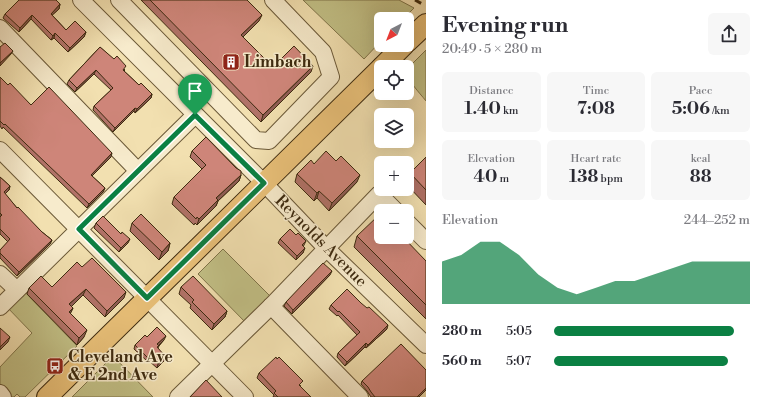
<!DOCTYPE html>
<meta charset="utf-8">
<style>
:root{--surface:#fff;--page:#f7f7f7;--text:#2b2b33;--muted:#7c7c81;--accent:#0b8043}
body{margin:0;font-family:"Libre Bodoni",serif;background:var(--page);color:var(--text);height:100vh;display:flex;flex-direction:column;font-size:15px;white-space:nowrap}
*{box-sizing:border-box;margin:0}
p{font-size:13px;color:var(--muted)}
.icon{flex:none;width:22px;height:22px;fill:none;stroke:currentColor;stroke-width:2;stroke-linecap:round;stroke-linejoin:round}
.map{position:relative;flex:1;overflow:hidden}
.sheet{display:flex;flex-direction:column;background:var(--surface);width:340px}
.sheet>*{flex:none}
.needle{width:26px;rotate:222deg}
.tools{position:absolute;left:374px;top:12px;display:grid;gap:8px}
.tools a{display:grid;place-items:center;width:40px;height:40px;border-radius:6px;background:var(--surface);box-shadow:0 4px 16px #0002;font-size:20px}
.pin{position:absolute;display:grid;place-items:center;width:34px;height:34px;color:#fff;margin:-41px -17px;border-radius:50% 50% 50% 0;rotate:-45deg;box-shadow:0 0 4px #0007}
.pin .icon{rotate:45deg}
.round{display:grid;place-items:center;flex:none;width:42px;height:42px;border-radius:6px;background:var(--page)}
.head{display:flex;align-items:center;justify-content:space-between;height:68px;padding:0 16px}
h1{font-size:22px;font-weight:700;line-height:30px}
.metrics{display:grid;grid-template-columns:repeat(3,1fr);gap:6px;height:68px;padding:4px 16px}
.metrics div{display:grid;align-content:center;border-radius:6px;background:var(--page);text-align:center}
.metrics b{font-size:17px;font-weight:700}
.metrics small{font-size:11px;font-weight:400}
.metrics p{font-size:11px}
.chart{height:112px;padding:8px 16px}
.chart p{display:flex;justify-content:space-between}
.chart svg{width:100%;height:72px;margin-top:4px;fill:var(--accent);opacity:.7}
ul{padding:0 16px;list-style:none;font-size:13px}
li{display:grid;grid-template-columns:64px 48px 1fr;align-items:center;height:30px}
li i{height:10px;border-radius:5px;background:var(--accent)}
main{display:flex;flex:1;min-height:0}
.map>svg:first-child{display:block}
</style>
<main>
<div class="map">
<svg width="426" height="397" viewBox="0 0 426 397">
<rect width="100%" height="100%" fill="#f2e0b0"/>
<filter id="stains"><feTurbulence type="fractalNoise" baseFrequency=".005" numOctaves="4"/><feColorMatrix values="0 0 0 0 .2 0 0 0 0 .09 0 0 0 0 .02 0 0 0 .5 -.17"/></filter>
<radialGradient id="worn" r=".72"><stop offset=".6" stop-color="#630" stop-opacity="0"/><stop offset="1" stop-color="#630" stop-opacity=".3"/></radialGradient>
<g fill="#c2c086" stroke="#80754a">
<polygon points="303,0 399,0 414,8 403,19 381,19 381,41 364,59"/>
<path d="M426,50v51c-7,-9 -19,-20 -19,-32z"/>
<polygon points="223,249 272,298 247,324 198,274"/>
<polygon points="22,289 77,346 25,397 20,397 17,394 14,397 10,397 0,386 0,367 32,333 5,305"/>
<polygon points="113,356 153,397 72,397"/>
</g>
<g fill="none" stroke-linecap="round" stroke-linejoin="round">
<defs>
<g id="minor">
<polyline points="81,0 264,183 326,248 426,345"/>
<polyline points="119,0 256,140 269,141 331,77 323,52 273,0"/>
<polyline points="0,28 138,171"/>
<polyline points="0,150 245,397"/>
<polyline points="407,222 426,241"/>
<polyline points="0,274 17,290"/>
<polyline points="271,306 360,397"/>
<polyline points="0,307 195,115"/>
<polyline points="0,393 3,397"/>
<polyline points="178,397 271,306 379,194 396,211"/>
</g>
<g id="major">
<polyline points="407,42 426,24"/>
<polyline points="382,67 404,45"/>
<polyline points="47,397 381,68"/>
</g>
</defs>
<use href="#minor" stroke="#6a5837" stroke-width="18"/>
<use href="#major" stroke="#3d2a0f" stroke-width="22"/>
<use href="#minor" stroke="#f7ebcc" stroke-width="16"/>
<use href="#major" stroke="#e9c078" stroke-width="20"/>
<polyline stroke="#3d2a0f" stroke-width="3" stroke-dasharray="7 7" stroke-linecap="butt" points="415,0 426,6"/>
</g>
<g fill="#b17268" stroke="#3d2a0f">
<polygon points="141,0 247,0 259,21 243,37 273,67 311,72 261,122"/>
<polygon points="60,4 59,9 52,15 66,30 86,32 84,37 68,52 54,38 51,40 31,19 19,32 3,18 5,14"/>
<polygon points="100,47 125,70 124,71 139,85 152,94 151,98 135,113 134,111 113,132 93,110 94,106 111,90 94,74 75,92 67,84 69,80"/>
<polygon points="0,77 8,85 31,105 111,157 92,176 105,188 103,192 87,208 3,127 2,129 0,126"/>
<polygon points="192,151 241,175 239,181 218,201 216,206 197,225 195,223 194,225 172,204 174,197 202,169 190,157"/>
<polygon points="426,157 426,205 407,185 407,180 410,173"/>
<polygon points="314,164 357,182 329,211 317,198 314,201 295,182 297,174"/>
<polygon points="0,177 10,186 9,190 5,194 17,208 42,232 52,240 50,244 17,276 0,258 0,250 8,242 0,234"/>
<polygon points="96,223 121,234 128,243 119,252 94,228"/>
<polygon points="132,223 170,243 168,251 159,260 130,231"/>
<polygon points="296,235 306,241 303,247 303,253 296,260 278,243 280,239"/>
<polygon points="357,236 426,261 426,319 354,247"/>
<polygon points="82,267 124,298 105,317 83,295 71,307 73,308 70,314 84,337 77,345 27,294 29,288 52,287"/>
<polygon points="330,275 292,314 284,306 286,302"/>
<polygon points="181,287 227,311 225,317 212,330 190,308 191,305 179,294"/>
<polygon points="331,305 387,329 366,348 365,347 345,366 337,357 338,353 357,335 338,315 337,316 329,309"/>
<polygon points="147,337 164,340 159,346 158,348 165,360 157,368 148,360 147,361 134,349 135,345"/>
<polygon points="426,370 426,390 419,397 371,397 367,391 361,384 362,381"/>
<polygon points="259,373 301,386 300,386 311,397 273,397 274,395 257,378"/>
</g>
<g fill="#905d55" stroke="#3d2a0f">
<polygon points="60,4 59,9 49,18 51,14"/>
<polygon points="32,15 31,19 19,32 20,28"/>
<polygon points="262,15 259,21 239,41 241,35"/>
<polygon points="86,32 84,37 68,52 70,48"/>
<polygon points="55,33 54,38 51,40 53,36"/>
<polygon points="13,51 11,54 0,66 0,63"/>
<polygon points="313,66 311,72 261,122 263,115"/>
<polygon points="96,70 94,74 75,92 77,88"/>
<polygon points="152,94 151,98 135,113 137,109"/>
<polygon points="135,108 134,111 113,132 115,128"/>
<polygon points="112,153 111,157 89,179 91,175"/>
<polygon points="241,175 239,181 218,201 216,206 197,225 199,219 216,198"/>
<polygon points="360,175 357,182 329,211 332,203"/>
<polygon points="10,186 9,190 3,196 4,192"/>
<polygon points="105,188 103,192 87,208 89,204"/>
<polygon points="319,191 317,198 314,201 317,193"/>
<polygon points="130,239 128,243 119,252 121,248"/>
<polygon points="52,240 50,244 17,276 19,272"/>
<polygon points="170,243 168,251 159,260 162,252"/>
<polygon points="305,248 303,253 296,260 297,256"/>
<polygon points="332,271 330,275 292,314 293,310"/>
<polygon points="86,289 83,295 67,311 69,304"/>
<polygon points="126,292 124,298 105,317 107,311"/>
<polygon points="73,308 70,314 69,312"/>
<polygon points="227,311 225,317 212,330 214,324"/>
<polygon points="388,325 387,329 366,348 368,345"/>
<polygon points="87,330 84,337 77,345 79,338"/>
<polygon points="166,336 164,340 156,348 157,344"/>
<polygon points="10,337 8,342 0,350 0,347"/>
<polygon points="366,343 365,347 345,366 347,362"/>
<polygon points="166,357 165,360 157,368 158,364"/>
<polygon points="426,388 426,390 419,397 417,397"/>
</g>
<g fill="#ce8579" stroke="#3d2a0f">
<polygon points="19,0 56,0 60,4 51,14 66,30 75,21 86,32 70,48 55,33 53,36 32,15 20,28 5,14"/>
<polygon points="150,0 247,0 262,15 241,35 273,67 294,46 313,66 263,115"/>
<polygon points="5,43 13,51 0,63 0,47"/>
<polygon points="100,47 114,59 117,56 126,66 123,70 139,85 141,83 152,94 137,109 135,108 115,128 94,106 113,88 96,70 77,88 69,80"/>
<polygon points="0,77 8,85 10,83 31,105 49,87 112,153 91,175 105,188 89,204 5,124 4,125 0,121"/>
<polygon points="206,137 236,168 241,171 241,175 216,198 218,200 199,219 197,217 196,219 174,197 206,165 192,151"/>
<polygon points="326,151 336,161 341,156 360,175 332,203 319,191 317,193 297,174 311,160 314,164"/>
<polygon points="426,157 426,190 410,173"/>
<polygon points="0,177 10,186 4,192 17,208 18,207 42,232 52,240 19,272 0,253 0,250 10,239 0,229 0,217 2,215 0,213"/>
<polygon points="141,214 170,243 162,252 132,223"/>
<polygon points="380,214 381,215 381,237 403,237 426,261 426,305 357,236"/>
<polygon points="103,216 121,234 122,232 130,239 121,248 96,223"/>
<polygon points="290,229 296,235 298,233 306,241 302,245 305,248 297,256 280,239"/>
<polygon points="92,258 126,292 107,311 86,289 69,304 73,308 69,312 87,330 79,338 29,288 41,276 52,287 77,262 82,267"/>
<polygon points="323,263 332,271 293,310 286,302"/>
<polygon points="193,276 227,311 214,324 192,302 194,300 181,287"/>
<polygon points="347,289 361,303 367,308 369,307 388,325 368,345 366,343 347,362 338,353 360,332 339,311 338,312 331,305"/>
<polygon points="157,327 166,336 157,344 159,346 157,347 166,357 158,364 150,356 148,358 135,345 145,335 147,337"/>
<polygon points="0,328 10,337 0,347"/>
<polygon points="401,344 426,370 426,388 417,397 375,397 371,392 368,387 362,381"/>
<polygon points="276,357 277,359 279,357 303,381 299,385 311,397 278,397 274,393 276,391 259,373"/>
<polygon points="206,380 222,397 190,397"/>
</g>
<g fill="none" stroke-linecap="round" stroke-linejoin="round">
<defs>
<polygon id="route" points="195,115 264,183 147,298 79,229"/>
</defs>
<use href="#route" stroke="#fff" stroke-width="8"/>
<use href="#route" stroke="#0b8043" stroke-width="5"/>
</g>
<defs>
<symbol id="building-square" viewBox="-11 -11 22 22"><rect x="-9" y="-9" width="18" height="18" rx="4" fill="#8f2418" stroke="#f7ebcc"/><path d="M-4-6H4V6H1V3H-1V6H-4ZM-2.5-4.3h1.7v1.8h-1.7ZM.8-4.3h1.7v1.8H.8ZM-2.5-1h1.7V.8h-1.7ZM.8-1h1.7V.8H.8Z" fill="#fff"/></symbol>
<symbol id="bus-square" viewBox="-11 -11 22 22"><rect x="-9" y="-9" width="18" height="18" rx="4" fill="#8f2418" stroke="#f7ebcc"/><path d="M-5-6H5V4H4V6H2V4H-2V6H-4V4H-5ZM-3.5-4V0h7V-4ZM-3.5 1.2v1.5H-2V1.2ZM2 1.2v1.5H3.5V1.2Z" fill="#fff"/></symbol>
</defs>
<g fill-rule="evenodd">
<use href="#building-square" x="221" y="52" width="20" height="20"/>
<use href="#bus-square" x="45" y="356" width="20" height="20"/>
</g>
<g text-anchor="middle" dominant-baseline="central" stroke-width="3" stroke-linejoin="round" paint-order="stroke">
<g font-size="16" font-weight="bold" fill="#3d2a0f" stroke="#f7ebcc" text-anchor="start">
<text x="244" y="62">Limbach</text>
<text x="68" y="357">Cleveland Ave<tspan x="68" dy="18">&amp; E 2nd Ave</tspan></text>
</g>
<g font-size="16" fill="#3d2a0f" stroke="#f7ebcc">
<text transform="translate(321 241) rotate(45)">Reynolds Avenue</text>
</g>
</g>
<rect width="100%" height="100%" filter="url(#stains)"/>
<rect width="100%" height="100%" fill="url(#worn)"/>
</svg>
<div class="tools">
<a><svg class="needle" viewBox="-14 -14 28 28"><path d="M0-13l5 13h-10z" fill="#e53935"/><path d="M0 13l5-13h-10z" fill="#7c7c81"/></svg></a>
<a><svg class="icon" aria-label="locate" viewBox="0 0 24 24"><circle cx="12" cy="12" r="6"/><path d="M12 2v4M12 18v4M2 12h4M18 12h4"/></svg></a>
<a><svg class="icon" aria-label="layers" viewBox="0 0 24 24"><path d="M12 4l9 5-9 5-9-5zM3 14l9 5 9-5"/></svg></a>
<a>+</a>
<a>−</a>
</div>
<div class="pin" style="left:195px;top:115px;background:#1e9e55"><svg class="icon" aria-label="arrive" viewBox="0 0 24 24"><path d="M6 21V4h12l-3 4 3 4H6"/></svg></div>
</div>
<section class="sheet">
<div class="head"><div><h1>Evening run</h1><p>20:49 · 5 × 280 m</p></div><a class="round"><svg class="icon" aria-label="share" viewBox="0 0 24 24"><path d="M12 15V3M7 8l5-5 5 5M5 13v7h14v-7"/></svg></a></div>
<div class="metrics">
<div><p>Distance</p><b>1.40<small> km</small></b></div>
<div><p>Time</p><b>7:08</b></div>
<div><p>Pace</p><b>5:06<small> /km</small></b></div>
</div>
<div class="metrics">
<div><p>Elevation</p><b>40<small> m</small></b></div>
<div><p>Heart rate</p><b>138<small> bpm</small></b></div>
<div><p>kcal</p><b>88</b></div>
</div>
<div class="chart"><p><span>Elevation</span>244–252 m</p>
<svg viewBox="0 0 160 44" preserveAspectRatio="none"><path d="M0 44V18L10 14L20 6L30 6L40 14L50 26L60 34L70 38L80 34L90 30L100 30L110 26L120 22L130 18L140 18L150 18L160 18V44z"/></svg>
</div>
<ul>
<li><b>280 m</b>5:05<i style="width:92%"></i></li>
<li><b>560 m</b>5:07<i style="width:89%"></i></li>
</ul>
</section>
</main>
